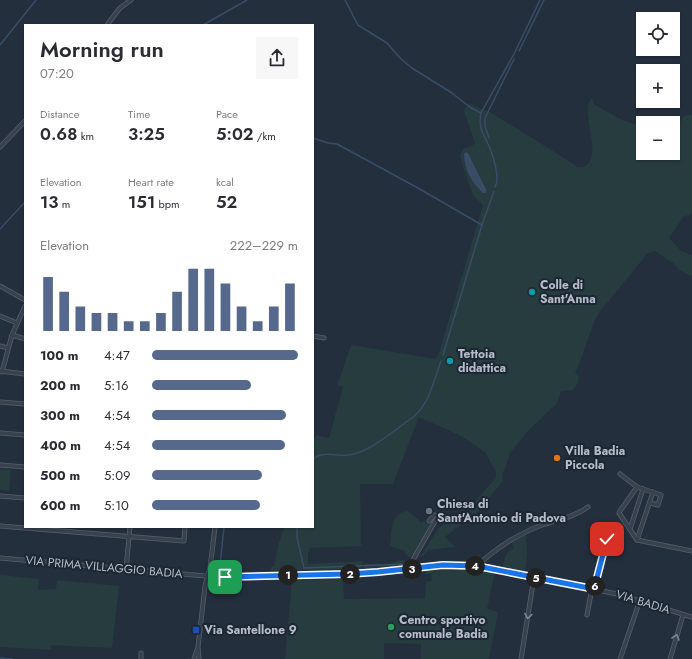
<!DOCTYPE html>
<meta charset="utf-8">
<style>
:root{--surface:#fff;--page:#f7f7f7;--text:#2b2b33;--muted:#7c7c81;--accent:#56698c}
body{margin:0;font-family:Jost,sans-serif;background:var(--page);color:var(--text);height:100vh;display:flex;flex-direction:column;font-size:15px;white-space:nowrap}
*{box-sizing:border-box;margin:0}
p{font-size:13px;color:var(--muted)}
.icon{flex:none;width:22px;height:22px;fill:none;stroke:currentColor;stroke-width:2;stroke-linecap:round;stroke-linejoin:round}
.map{position:relative;flex:1;overflow:hidden}
.details{position:absolute;left:24px;top:24px;width:290px;height:504px;display:flex;flex-direction:column;background:var(--surface);border-radius:0px;box-shadow:0 1px 3px #0004}
.details>*{flex:none}
.fabs{position:absolute;left:636px;top:12px;display:grid;gap:8px}
.fabs a{display:grid;place-items:center;width:44px;height:44px;border-radius:0px;background:var(--surface);box-shadow:0 1px 3px #0004;font-size:20px}
.pin{position:absolute;display:grid;place-items:center;width:34px;height:34px;color:#fff;margin:-17px;border-radius:8px;box-shadow:0 2px 6px #0006}
.km{position:absolute;width:20px;height:20px;margin:-10px;border-radius:50%;background:#222;color:#fff;font-size:11px;line-height:20px;text-align:center}
.round{display:grid;place-items:center;flex:none;width:42px;height:42px;border-radius:0px;background:var(--page)}
.head{display:flex;align-items:center;justify-content:space-between;height:68px;padding:0 16px}
h1{font-size:22px;font-weight:600;line-height:30px}
.stats{display:grid;grid-template-columns:repeat(3,1fr);gap:6px;height:68px;padding:4px 16px}
.stats div{display:grid;align-content:center}
.stats b{font-size:17px;font-weight:600}
.stats small{font-size:11px;font-weight:400}
.stats p{font-size:11px}
.chart{height:112px;padding:8px 16px}
.chart p{display:flex;justify-content:space-between}
.chart svg{width:100%;height:72px;margin-top:4px;stroke:var(--accent);stroke-width:6}
ul{padding:0 16px;list-style:none;font-size:13px}
li{display:grid;grid-template-columns:64px 48px 1fr;align-items:center;height:30px}
li i{height:10px;border-radius:5px;background:var(--accent)}
.map>svg:first-child{display:block}
</style>
<div class="map">
<svg width="692" height="659" viewBox="0 0 692 659">
<rect width="100%" height="100%" fill="#242f3e"/>
<g fill="#263c3f" fill-rule="evenodd">
<path d="M592,98l2,6 12,7 16,9 21,7v26h30v-20l10,-16 3,-2h6v97l-1,2 -8,3 -14,21 12,13 11,4v22l-13,-8 -6,-6 -18,-12 -8,3 -49,60 -4,8 -16,45 -3,5 4,5 -1,6 -5,7 -12,1 -4,12 -30,29 -17,21 -5,15 -3,6 1,7 -30,36 -3,-2v-8l26,-29v-6l-11,-20 -24,-16 -42,-19 -26,67h-33l1,62 -51,2 -2,6v10l56,-3 -2,2 -1,6 -91,2 1,-4 3,-1 4,-20 6,-19h29v-89h2l1,-3 13,3 14,-51 -5,-2v-2l13,-38 84,14 4,-6 44,-148 -10,-10 -10,-28 -3,-11 3,-7 8,-3 4,-3 -11,-32 4,-8 13,6 7,2 54,33 36,23h6c21,-12 -6,-56 8,-69zM466,152l2,1 18,36 -22,-26z"/>
<polygon points="0,469 11,470 9,491 0,490"/>
<path d="M408,511l14,12 2,-2 7,6 -18,30h-5l-4,-6 -14,-5c2,-15 0,-34 18,-35z"/>
<polygon points="454,517 461,524 445,537 455,547 428,550 423,556 420,557 438,529 444,523"/>
<polygon points="526,534 527,554 525,571 502,567 507,553 514,548 511,542"/>
<polygon points="403,560 410,563 408,566 364,568 364,565 365,564 385,564"/>
<polygon points="451,569 495,571 487,609 498,612 489,659 421,659 421,644 384,643 384,659 285,659 292,580 343,579 344,599 425,598 426,582 432,581 431,574 425,574 425,571"/>
<polygon points="0,575 39,579 38,590 56,589 57,580 119,586 112,648 51,645 51,650 0,647"/>
</g>
<path fill="#394c67" d="M466,152l2,1 18,36v4h-3c-12,-11 -19,-24 -19,-39z"/>
<g fill="none" stroke-linecap="round" stroke-linejoin="round">
<g stroke="#394c67" stroke-width="1.5">
<polyline points="345,0 358,25 387,43 401,59 412,68 452,93 471,108 481,113"/>
<polyline points="203,25 247,0"/>
<polyline points="0,45 36,0"/>
<polyline points="519,51 544,0"/>
<polyline points="313,138 328,143 337,144 418,188 482,225"/>
<polyline points="489,138 485,126 485,118 514,59"/>
<path d="M495,187c5,-8 0,-24 -3,-33 -4,-15 -15,-23 -11,-41l33,-59 26,-54"/>
<polyline points="0,229 25,202"/>
<polyline points="443,355 482,225 494,191"/>
<path d="M313,459c11,-9 23,-2 36,-4 20,-2 47,-26 64,-38 16,-12 21,-37 28,-56"/>
<polyline points="297,527 297,538 304,568"/>
<polyline points="220,566 224,527"/>
<polyline points="304,568 407,564"/>
<polyline points="0,658 12,659"/>
</g>
<defs>
<g id="street">
<polyline points="107,25 120,8 131,0"/>
<polyline points="0,147 25,121"/>
<polyline points="0,286 25,300"/>
<polyline points="0,316 17,323"/>
<polyline points="12,335 25,339"/>
<polyline points="313,336 324,338"/>
<polyline points="0,346 8,348"/>
<polyline points="0,371 25,374"/>
<polyline points="2,372 12,335 25,306"/>
<polyline points="0,402 25,404"/>
<polyline points="0,433 25,435"/>
<polyline points="0,465 25,467"/>
<polyline points="620,474 637,487 620,511 619,513 637,540 692,551"/>
<polyline points="637,487 661,495 658,505 650,503"/>
<polyline points="0,496 25,498"/>
<polyline points="0,526 184,541 185,527"/>
<polyline points="630,529 643,489"/>
<polyline points="637,540 653,492"/>
<polyline points="0,558 217,577 348,574 378,572 443,565 477,566 617,594 692,617"/>
<path d="M477,566c19,-18 41,-32 65,-41 16,-5 32,-8 46,-18"/>
<polyline points="126,569 130,527"/>
<polyline points="411,569 414,558 438,516 434,515 429,521"/>
<polyline points="594,589 607,539"/>
<polyline points="587,615 592,588"/>
<polyline points="141,659 141,653"/>
<polyline points="194,659 197,650"/>
<polyline points="199,659 198,647 205,586 210,568 215,527"/>
<polyline points="521,659 534,577"/>
<polyline points="620,659 640,600"/>
<polyline points="670,659 683,615"/>
</g>
</defs>
<use href="#street" stroke="#565f6c" stroke-width="5"/>
<use href="#street" stroke="#38414e" stroke-width="3.5"/>
</g>
<defs><path id="oneway-chevron" d="M-2-3.5L2.5 0L-2 3.5" fill="none" stroke-width="1.6" stroke-linecap="round" stroke-linejoin="round"/></defs>
<g stroke="#7c8592">
<use href="#oneway-chevron" transform="translate(528 616) rotate(99)"/>
<use href="#oneway-chevron" transform="translate(676 637) rotate(-74)"/>
</g>
<g fill="none" stroke-linecap="round" stroke-linejoin="round">
<defs>
<polyline id="route" points="225,577 348,574 378,572 443,565 477,566 594,589 607,539"/>
</defs>
<use href="#route" stroke="#fff" stroke-width="8"/>
<use href="#route" stroke="#1a73e8" stroke-width="5"/>
</g>
<g fill="#0f9aa8" stroke="#1d2633" stroke-width="1.5">
<circle cx="532" cy="292" r="4"/>
<circle cx="450" cy="361" r="4"/>
</g>
<circle fill="#e8710a" stroke="#1d2633" stroke-width="1.5" cx="557" cy="458" r="4"/>
<circle fill="#6b7280" stroke="#1d2633" stroke-width="1.5" cx="429" cy="511" r="4"/>
<circle fill="#2e9e5b" stroke="#1d2633" stroke-width="1.5" cx="391" cy="627" r="4"/>
<rect fill="#1a4fb4" stroke="#1d2633" stroke-width="1.5" x="192" y="626" width="8" height="8" rx="2"/>
<g text-anchor="middle" dominant-baseline="central" stroke-width="4" stroke-linejoin="round" paint-order="stroke">
<g font-size="12" font-weight="bold" fill="#b4bcc9" stroke="#1d2633" text-anchor="start">
<text x="540" y="285">Colle di<tspan x="540" dy="14">Sant'Anna</tspan></text>
<text x="458" y="354">Tettoia<tspan x="458" dy="14">didattica</tspan></text>
<text x="565" y="451">Villa Badia<tspan x="565" dy="14">Piccola</tspan></text>
<text x="437" y="504">Chiesa di<tspan x="437" dy="14">Sant'Antonio di Padova</tspan></text>
<text x="399" y="620">Centro sportivo<tspan x="399" dy="14">comunale Badia</tspan></text>
<text x="204" y="630">Via Santellone 9</text>
</g>
<g font-size="12" fill="#b4bcc9" stroke="#1d2633">
<text transform="translate(104 567) rotate(5)">VIA PRIMA VILLAGGIO BADIA</text>
<text transform="translate(643 602) rotate(17)">VIA BADIA</text>
</g>
</g>
</svg>
<div class="fabs">
<a><svg class="icon" aria-label="locate" viewBox="0 0 24 24"><circle cx="12" cy="12" r="6"/><path d="M12 2v4M12 18v4M2 12h4M18 12h4"/></svg></a>
<a>+</a>
<a>−</a>
</div>
<div class="pin" style="left:225px;top:577px;background:#1e9e55"><svg class="icon" aria-label="arrive" viewBox="0 0 24 24"><path d="M6 21V4h12l-3 4 3 4H6"/></svg></div>
<div class="pin" style="left:607px;top:539px;background:#d93025"><svg class="icon" aria-label="check" viewBox="0 0 24 24"><path d="M5 12l5 5 9-10"/></svg></div>
<b class="km" style="left:288px;top:575px">1</b>
<b class="km" style="left:350px;top:574px">2</b>
<b class="km" style="left:412px;top:569px">3</b>
<b class="km" style="left:475px;top:566px">4</b>
<b class="km" style="left:536px;top:578px">5</b>
<b class="km" style="left:595px;top:586px">6</b>
<section class="details">
<div class="head"><div><h1>Morning run</h1><p>07:20</p></div><a class="round"><svg class="icon" aria-label="share" viewBox="0 0 24 24"><path d="M12 15V3M7 8l5-5 5 5M5 13v7h14v-7"/></svg></a></div>
<div class="stats">
<div><p>Distance</p><b>0.68<small> km</small></b></div>
<div><p>Time</p><b>3:25</b></div>
<div><p>Pace</p><b>5:02<small> /km</small></b></div>
</div>
<div class="stats">
<div><p>Elevation</p><b>13<small> m</small></b></div>
<div><p>Heart rate</p><b>151<small> bpm</small></b></div>
<div><p>kcal</p><b>52</b></div>
</div>
<div class="chart"><p><span>Elevation</span>222–229 m</p>
<svg viewBox="0 0 160 44" preserveAspectRatio="none"><path d="M5 44V11M15 44V20M25 44V29M35 44V33M45 44V33M55 44V38M65 44V38M75 44V33M85 44V20M95 44V6M105 44V6M115 44V15M125 44V29M135 44V38M145 44V29M155 44V15"/></svg>
</div>
<ul>
<li><b>100 m</b>4:47<i style="width:100%"></i></li>
<li><b>200 m</b>5:16<i style="width:68%"></i></li>
<li><b>300 m</b>4:54<i style="width:92%"></i></li>
<li><b>400 m</b>4:54<i style="width:91%"></i></li>
<li><b>500 m</b>5:09<i style="width:75%"></i></li>
<li><b>600 m</b>5:10<i style="width:74%"></i></li>
</ul>
</section>
</div>
